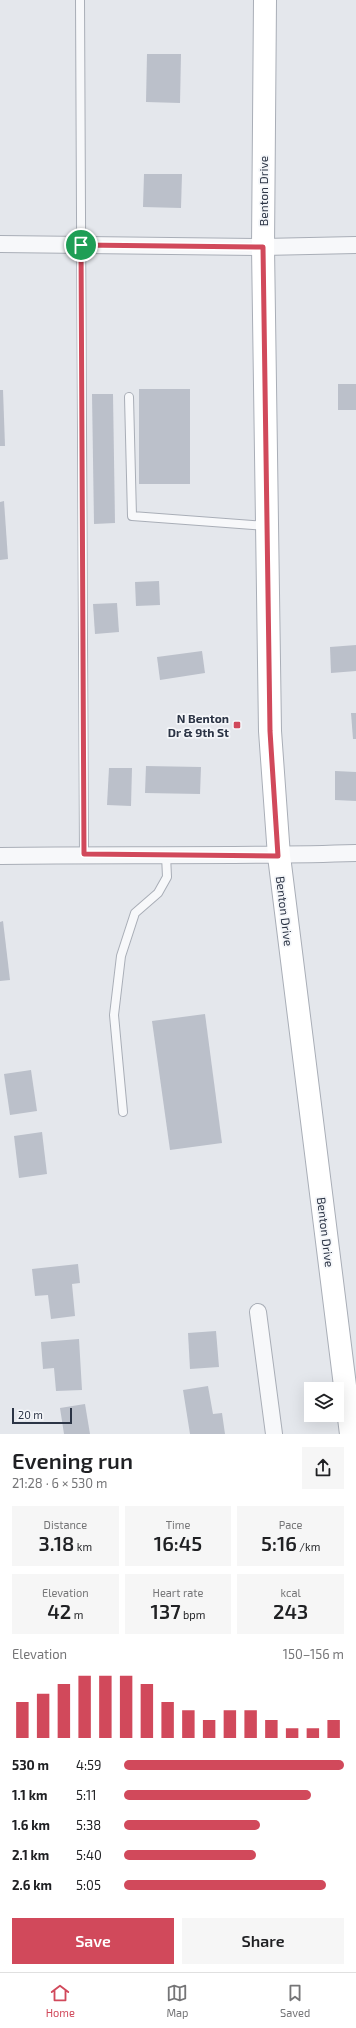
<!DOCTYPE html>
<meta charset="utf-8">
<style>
:root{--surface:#fff;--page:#f6f6f6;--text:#202124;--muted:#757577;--line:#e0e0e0;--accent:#d1495b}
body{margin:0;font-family:"Exo 2",sans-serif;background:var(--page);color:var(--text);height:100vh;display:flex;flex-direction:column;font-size:15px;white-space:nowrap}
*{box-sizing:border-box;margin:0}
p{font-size:13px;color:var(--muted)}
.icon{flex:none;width:22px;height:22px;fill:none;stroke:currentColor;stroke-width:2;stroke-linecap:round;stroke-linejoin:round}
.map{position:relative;height:1434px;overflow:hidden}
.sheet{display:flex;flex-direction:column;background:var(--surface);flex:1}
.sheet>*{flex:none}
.controls{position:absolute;left:304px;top:1382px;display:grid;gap:8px}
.controls a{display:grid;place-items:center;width:40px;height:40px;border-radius:0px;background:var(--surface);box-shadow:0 4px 16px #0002;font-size:20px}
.scale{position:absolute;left:12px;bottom:10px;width:60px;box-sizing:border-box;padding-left:4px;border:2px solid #2b3445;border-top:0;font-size:11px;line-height:14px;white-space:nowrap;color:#2b3445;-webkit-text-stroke:3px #f4f6f9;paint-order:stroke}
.pin{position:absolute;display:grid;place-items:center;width:34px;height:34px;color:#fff;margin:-17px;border:2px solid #fff;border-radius:50%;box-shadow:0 1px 4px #0007}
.round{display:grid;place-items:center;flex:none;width:42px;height:42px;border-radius:0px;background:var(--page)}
.head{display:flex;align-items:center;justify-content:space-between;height:68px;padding:0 12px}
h1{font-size:22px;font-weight:600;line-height:30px}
.metrics{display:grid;grid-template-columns:repeat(3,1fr);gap:6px;height:68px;padding:4px 12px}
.metrics div{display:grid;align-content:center;border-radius:0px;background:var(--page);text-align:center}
.metrics b{font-size:20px;font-weight:600}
.metrics small{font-size:11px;font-weight:400}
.metrics p{font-size:11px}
.chart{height:112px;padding:8px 12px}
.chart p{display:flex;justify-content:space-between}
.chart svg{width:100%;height:72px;margin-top:4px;stroke:var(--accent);stroke-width:6}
.action{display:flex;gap:8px;margin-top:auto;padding:8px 12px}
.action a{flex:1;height:46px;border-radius:0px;background:var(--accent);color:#fff;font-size:16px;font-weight:600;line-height:46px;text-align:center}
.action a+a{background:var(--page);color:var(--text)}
ul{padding:0 12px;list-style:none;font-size:13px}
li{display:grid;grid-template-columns:64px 48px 1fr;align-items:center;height:30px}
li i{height:10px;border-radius:5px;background:var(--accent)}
.menu{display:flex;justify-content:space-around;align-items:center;height:56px;border-top:1px solid var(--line);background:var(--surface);font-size:11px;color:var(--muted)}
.menu a{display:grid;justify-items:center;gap:2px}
.menu .on{color:var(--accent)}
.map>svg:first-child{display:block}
</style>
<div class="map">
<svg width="356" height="1434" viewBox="0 0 356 1434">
<rect width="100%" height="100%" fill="#e4e7ec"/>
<g fill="#bbc0ca">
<polygon points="147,54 181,54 180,103 146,102"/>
<polygon points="144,174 182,174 181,208 143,207"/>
<rect x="338" y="384" width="18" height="26"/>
<rect x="139" y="389" width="51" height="95"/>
<polygon points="0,390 3,390 5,446 0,446"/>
<polygon points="92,394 113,394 115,523 94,524"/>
<polygon points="4,501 8,559 0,560 0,502"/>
<polygon points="159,581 160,605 136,606 135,582"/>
<polygon points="117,603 119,632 95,634 93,604"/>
<polygon points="356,645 356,671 331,673 330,647"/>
<polygon points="202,651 205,673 160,680 157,657"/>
<polygon points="351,713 356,713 356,739 353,739"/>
<polygon points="146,766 201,767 200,794 145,793"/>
<polygon points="109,768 132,768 131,806 107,805"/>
<polygon points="335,771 356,772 356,801 335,800"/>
<polygon points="3,921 10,980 0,981 0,922"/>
<polygon points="205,1014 222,1143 170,1150 152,1021"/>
<polygon points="31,1070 37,1111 10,1115 4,1074"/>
<polygon points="42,1132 47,1174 19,1178 14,1136"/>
<polygon points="78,1264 80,1283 72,1284 75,1316 51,1319 48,1295 35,1296 32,1269"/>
<polygon points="216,1331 219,1367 190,1369 188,1333"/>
<polygon points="79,1339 82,1390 56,1391 54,1368 43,1369 41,1342"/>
<polygon points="208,1386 213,1414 222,1413 225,1434 190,1434 183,1390"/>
<polygon points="85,1404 90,1434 64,1434 60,1408"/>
</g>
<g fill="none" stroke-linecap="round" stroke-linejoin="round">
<defs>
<g id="lane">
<polyline points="80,0 84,854"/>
<polyline points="129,397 132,516 267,526"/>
<polyline points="123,1112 114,1015 121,956 135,913 158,893 167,877 166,855"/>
</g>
<g id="street">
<polyline points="0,244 263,247 356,245"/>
<path d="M0,856c119,-2 237,1 356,-3"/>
<polyline points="258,1312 274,1434"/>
</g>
<polyline id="secondary" points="265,0 263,247 270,731 279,856 351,1434"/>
</defs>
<use href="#lane" stroke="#a9aeb7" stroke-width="10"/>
<use href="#street" stroke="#a9aeb7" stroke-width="18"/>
<use href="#secondary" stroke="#a9aeb7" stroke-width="24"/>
<use href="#lane" stroke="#f7f8fa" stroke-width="8"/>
<use href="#street" stroke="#f7f8fa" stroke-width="16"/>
<use href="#secondary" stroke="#fff" stroke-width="22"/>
</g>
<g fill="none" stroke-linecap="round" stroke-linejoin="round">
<defs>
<polygon id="route" points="81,245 263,247 270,731 278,856 84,854"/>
</defs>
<use href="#route" stroke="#fff" stroke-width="8"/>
<use href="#route" stroke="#d1495b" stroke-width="5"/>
</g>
<rect fill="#d1495b" stroke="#f4f6f9" stroke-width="1.5" x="233" y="721" width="8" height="8" rx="2"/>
<g text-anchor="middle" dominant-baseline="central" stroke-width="3.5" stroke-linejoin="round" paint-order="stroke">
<g font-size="12" fill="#2b3445" stroke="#f4f6f9">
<text transform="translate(263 191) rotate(-90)">Benton Drive</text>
<text transform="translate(285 911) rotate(83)">Benton Drive</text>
<text transform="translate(326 1232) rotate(83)">Benton Drive</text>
</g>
<g font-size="12" font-weight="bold" fill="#2b3445" stroke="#f4f6f9" text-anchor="end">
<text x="229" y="718">N Benton<tspan x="229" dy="14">Dr &amp; 9th St</tspan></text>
</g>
</g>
</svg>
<div class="controls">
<a><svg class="icon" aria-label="layers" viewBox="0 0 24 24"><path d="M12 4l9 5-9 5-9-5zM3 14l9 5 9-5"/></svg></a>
</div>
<div class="scale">20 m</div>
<div class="pin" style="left:81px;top:245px;background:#1e9e55"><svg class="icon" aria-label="arrive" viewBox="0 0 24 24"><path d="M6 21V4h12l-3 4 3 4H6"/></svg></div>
</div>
<section class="sheet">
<div class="head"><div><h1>Evening run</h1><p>21:28 · 6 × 530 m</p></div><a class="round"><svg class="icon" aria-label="share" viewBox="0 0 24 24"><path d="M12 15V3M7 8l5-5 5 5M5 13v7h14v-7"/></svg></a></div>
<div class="metrics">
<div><p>Distance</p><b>3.18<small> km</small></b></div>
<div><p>Time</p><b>16:45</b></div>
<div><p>Pace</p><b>5:16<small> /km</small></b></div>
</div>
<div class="metrics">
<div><p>Elevation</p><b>42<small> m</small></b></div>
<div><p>Heart rate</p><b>137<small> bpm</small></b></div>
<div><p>kcal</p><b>243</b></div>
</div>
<div class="chart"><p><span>Elevation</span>150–156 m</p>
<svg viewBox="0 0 160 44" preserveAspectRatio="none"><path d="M5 44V22M15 44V17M25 44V11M35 44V6M45 44V6M55 44V6M65 44V11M75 44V22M85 44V27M95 44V33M105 44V27M115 44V27M125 44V33M135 44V38M145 44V38M155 44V33"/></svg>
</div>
<ul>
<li><b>530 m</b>4:59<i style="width:100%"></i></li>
<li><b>1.1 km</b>5:11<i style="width:85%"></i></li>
<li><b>1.6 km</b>5:38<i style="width:62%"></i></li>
<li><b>2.1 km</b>5:40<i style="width:60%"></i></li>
<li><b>2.6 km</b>5:05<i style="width:92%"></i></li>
</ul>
<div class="action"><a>Save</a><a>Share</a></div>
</section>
<nav class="menu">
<a class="on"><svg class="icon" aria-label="home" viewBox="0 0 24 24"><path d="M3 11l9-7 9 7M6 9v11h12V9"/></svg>Home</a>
<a><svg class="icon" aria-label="map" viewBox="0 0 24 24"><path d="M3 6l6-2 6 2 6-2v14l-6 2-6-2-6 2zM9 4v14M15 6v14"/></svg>Map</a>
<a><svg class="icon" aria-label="saved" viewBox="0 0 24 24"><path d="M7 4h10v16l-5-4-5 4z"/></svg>Saved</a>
</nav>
